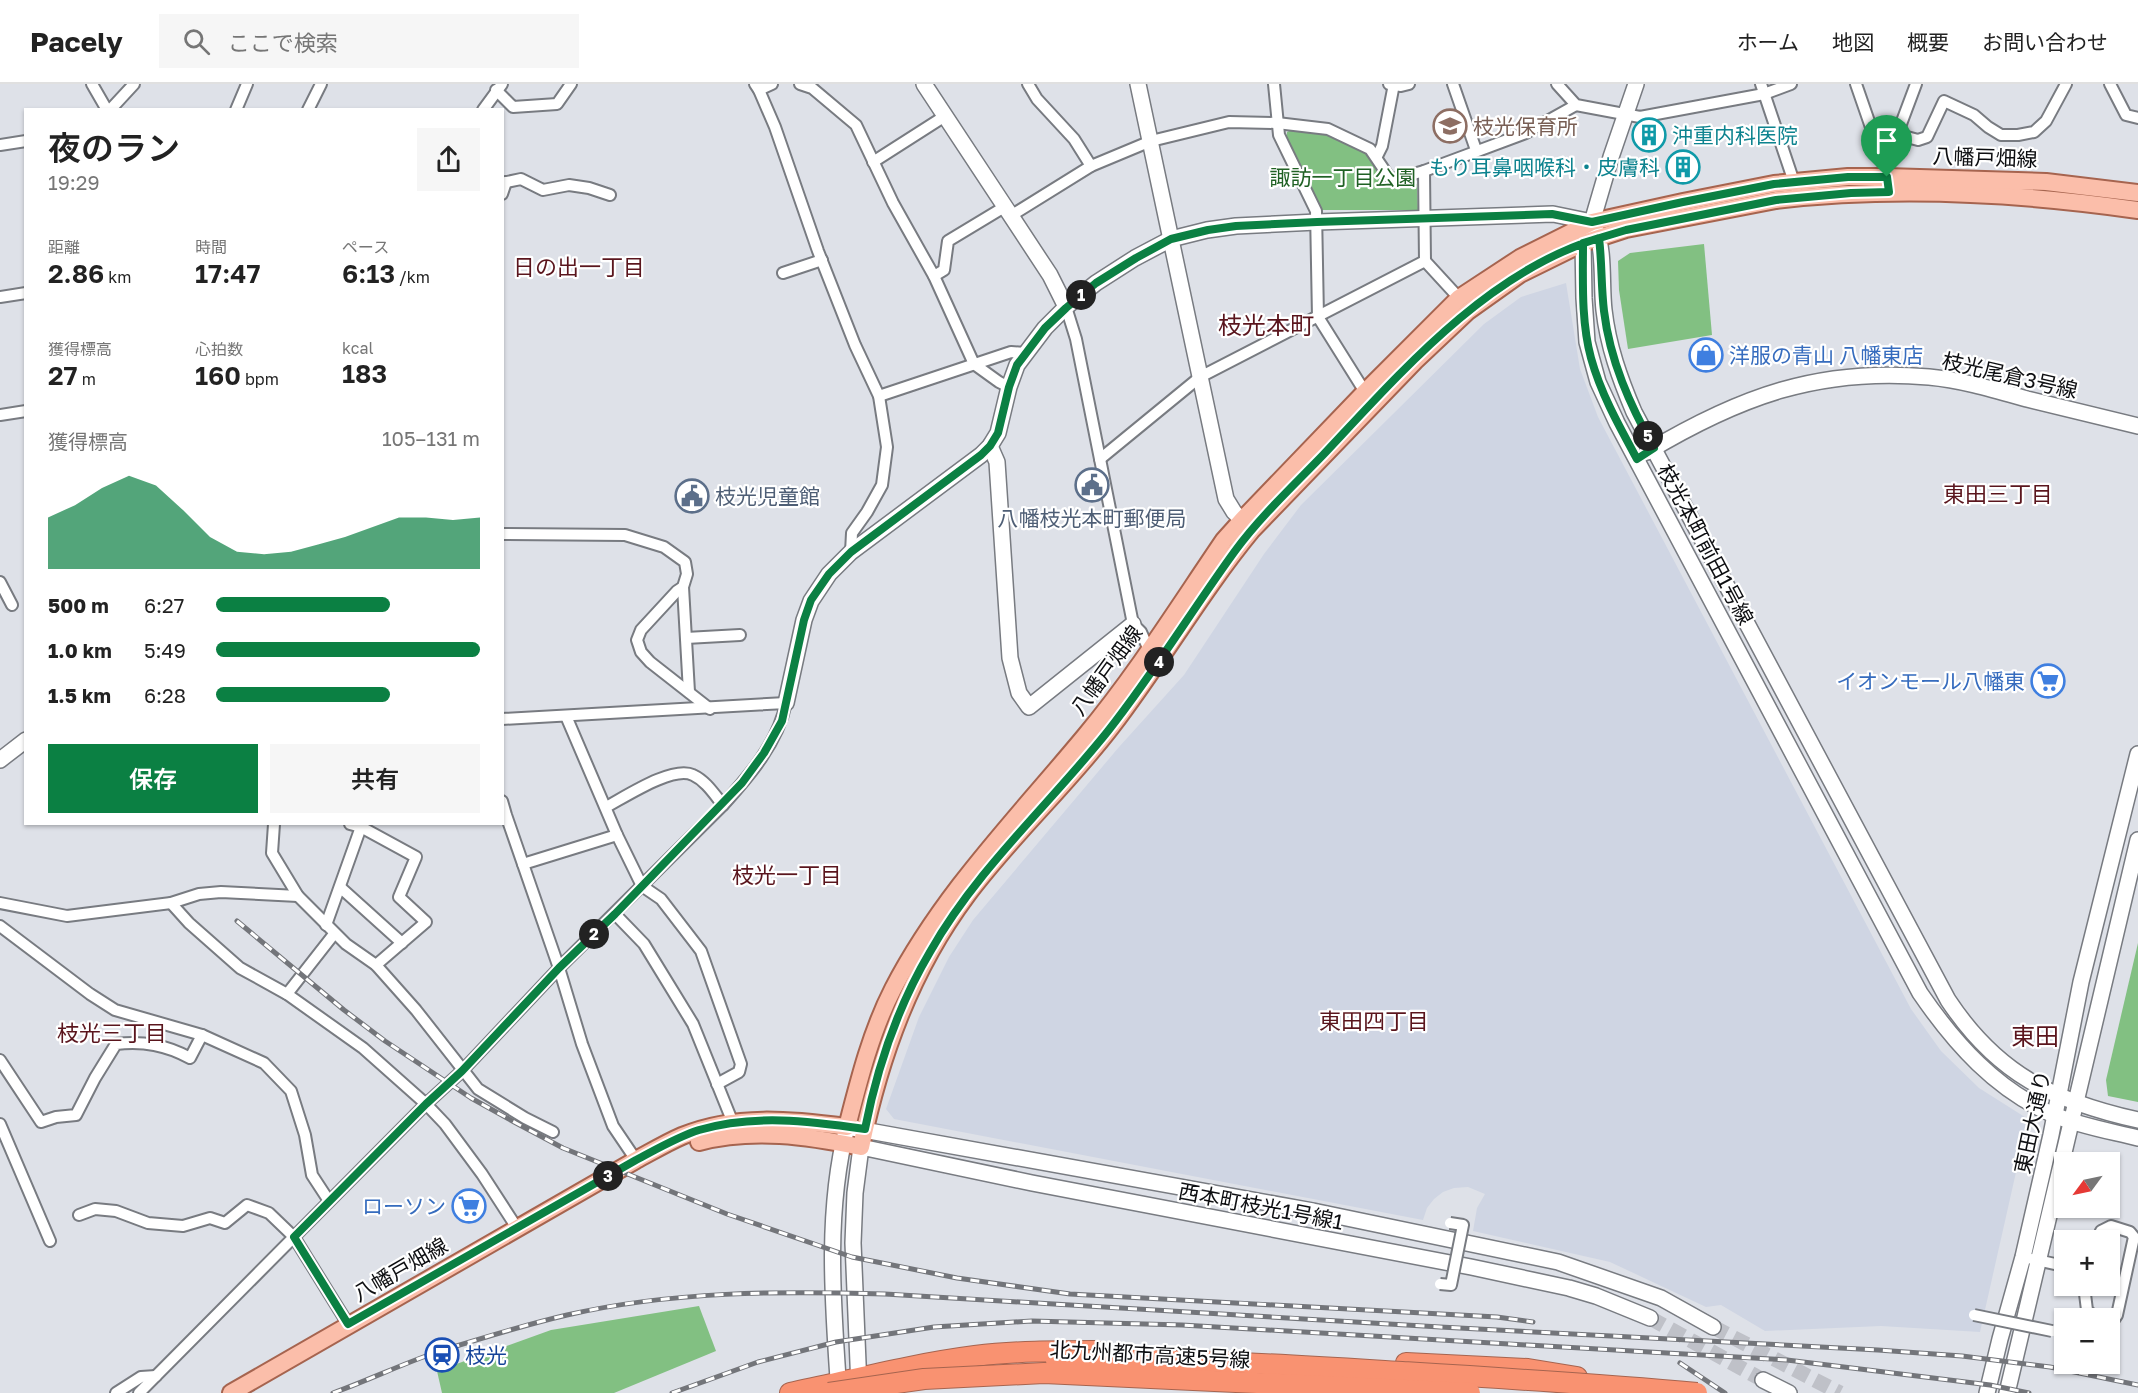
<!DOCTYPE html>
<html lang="ja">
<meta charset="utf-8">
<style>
:root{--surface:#fff;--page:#f6f6f6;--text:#222;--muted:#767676;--line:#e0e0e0;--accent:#0b8043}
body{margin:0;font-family:"Golos Text","Noto Sans JP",sans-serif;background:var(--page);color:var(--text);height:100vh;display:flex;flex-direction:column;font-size:22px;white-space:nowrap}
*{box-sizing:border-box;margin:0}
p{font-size:20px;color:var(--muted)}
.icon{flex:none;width:33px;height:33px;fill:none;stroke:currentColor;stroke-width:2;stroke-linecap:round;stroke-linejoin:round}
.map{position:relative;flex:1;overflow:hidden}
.side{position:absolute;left:24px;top:24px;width:480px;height:717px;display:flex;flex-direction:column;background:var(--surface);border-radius:0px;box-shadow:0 2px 4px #0004}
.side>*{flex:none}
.needle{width:39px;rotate:237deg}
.controls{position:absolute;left:2054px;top:1068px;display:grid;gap:12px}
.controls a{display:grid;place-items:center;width:66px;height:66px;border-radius:0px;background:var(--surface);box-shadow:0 2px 4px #0004;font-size:30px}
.pin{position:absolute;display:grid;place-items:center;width:51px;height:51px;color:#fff;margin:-62px -26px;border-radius:50% 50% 50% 0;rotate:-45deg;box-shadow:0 0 6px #0007}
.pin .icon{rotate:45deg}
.km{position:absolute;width:30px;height:30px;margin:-15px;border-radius:50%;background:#222;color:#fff;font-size:16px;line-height:30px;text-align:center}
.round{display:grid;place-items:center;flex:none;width:63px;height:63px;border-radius:0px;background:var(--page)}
.overview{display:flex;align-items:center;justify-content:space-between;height:102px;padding:0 24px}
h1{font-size:33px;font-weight:600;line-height:45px}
.stats{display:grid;grid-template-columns:repeat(3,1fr);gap:9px;height:102px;padding:6px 24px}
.stats div{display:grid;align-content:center}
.stats b{font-size:26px;font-weight:600}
.stats small{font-size:16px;font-weight:400}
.stats p{font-size:16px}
.chart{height:168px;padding:12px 24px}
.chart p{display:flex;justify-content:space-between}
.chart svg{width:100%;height:108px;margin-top:6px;fill:var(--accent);opacity:.7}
.action{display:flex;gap:12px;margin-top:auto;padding:12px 24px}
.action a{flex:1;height:69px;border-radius:0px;background:var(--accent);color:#fff;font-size:24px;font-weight:600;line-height:69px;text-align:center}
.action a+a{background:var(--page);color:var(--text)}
ul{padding:0 24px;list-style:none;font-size:20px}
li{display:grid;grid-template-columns:96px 72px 1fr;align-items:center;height:45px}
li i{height:15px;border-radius:8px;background:var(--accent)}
header{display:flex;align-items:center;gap:36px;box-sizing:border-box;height:84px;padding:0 30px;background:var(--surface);border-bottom:2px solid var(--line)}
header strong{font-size:28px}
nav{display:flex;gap:33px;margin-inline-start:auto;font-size:21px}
.search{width:420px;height:54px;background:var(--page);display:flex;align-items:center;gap:15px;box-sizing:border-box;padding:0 21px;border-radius:0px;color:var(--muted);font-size:22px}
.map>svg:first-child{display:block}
</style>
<header>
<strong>Pacely</strong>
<div class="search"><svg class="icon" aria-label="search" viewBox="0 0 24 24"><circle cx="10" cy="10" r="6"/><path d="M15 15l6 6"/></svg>ここで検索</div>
<nav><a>ホーム</a><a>地図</a><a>概要</a><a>お問い合わせ</a></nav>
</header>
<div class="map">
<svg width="2138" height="1309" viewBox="0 0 2138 1309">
<rect width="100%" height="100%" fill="#dee1e8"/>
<polygon fill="#cfd5e3" points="1566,199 1580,285 1598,333 1911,925 1941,967 1979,1004 2028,1035 1980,1248 1881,1242 1765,1247 1721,1221 1706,1223 1610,1178 1473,1147 1477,1124 1485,1110 1468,1103 1454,1104 1443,1108 1434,1115 1427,1124 1423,1136 894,1035 886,1025 919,933 949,873 973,836 1119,663 1184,591 1264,470 1301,421 1484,240 1521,213"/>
<g fill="#82c082">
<path d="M1291,46c23,2 58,7 76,24 8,7 10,21 18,28 9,8 23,-2 32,2l1,26h-97l-35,-70 1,-8z"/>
<polygon points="1704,160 1712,251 1628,265 1619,206 1618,177 1630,169"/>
<polygon points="2138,859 2138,1018 2108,1012 2106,996"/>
<polygon points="699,1222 716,1267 614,1309 442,1309 437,1287 551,1246"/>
</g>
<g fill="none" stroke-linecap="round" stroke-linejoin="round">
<g stroke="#bfc1c8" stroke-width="15" stroke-dasharray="15 8" stroke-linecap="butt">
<polyline points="1650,1234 1763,1296"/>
<polyline points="1713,1243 1840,1309"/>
</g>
<defs>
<g id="street">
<polyline points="92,0 107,26"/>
<polyline points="755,0 759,6 775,43 818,167 855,261 879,312 887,363 882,401 867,428 852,449 851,468"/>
<polyline points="800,0 812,4 856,41 893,119 934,192 974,280 999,298 1009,303"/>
<polyline points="1028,0 1037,15 1074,55 1091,82"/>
<polyline points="1274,0 1279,51 1316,127 1318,233 1365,308"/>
<polyline points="1389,0 1401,2 1409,0"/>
<polyline points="1453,0 1476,66"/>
<polyline points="1557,0 1576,21 1640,33 1764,10 1791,0"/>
<polyline points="1761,0 1796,104"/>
<polyline points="1856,0 1883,78 1887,97"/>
<polyline points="2110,0 2126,31 2138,34"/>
<polyline points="496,6 513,23 557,20 571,0"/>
<polyline points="759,6 772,0"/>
<polyline points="110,26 134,0"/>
<polyline points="236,26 247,0"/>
<polyline points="308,26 321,0"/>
<polyline points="483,26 502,0"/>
<polyline points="1896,50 1918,56 1927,53 1944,17 1974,31 1988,43 2001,51 2018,51 2034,48 2046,37 2066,0"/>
<polyline points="0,61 26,57"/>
<polyline points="1377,72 1382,62 1394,0"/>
<polyline points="873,78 945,32"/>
<polyline points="1883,78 1889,72 1916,0"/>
<polyline points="502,99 521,95 543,106 569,101 589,104 610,111"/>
<polyline points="502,110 506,98"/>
<polyline points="1012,131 1091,82 1151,57 1229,38 1277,39 1328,45 1370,65 1389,93 1396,95 1424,87 1526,49 1576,21"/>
<polyline points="1425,177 1459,214"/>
<polyline points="783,189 822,176"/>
<polyline points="934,192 944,186 948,157 1006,122"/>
<polyline points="0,213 26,209"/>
<polyline points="1066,223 1076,255 1133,540 1141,548 1149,566"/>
<polyline points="879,312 1011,268 1025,269"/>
<polyline points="0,331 26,327"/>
<polyline points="1100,375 1200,293 1425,177 1424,87"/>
<polyline points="502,450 625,451 664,463 685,478 687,490 683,503 677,507 641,546 637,556 641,568 650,578 710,625"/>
<polyline points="0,498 12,521"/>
<polyline points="683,503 689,608"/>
<polyline points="686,554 740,551"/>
<polyline points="566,632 617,751 642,802 661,815 701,867 741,980 739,988 717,1000"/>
<polyline points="502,717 506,731 559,884 582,960 613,1042 636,1076"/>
<path d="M606,723c19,-10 67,-42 87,-32 13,6 21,19 30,30"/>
<polyline points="274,740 272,769 298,812 346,860 376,881 416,926 478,1005 525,1034 553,1048"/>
<polyline points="350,740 361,743 416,773 399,813 426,838 376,881"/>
<polyline points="523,780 617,751"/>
<polyline points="341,804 402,859"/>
<polyline points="0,819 67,832 171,819 199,810 221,808 298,812"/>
<polyline points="171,819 189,839 240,884 287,910 363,964 426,1020 445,1040 482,1090 517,1144"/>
<polyline points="615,830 644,860 693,940 733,1039"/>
<polyline points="326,841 362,740"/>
<polyline points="0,842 90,910 115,926 202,951 264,979 291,1007 305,1051 312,1091 329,1117"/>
<polyline points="287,910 334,850"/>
<path d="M0,976l41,62 15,-5 20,-2 19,-37 21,-34c28,-3 50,1 74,14l12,-23"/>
<polyline points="0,1040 50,1157"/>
<polyline points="79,1131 95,1125 116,1127 148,1139 183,1142 210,1134 225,1139 247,1121 269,1129 294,1153 348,1240"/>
<polyline points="2097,1156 2101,1147 2111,1142 2130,1148 2134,1153 2117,1231 2113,1237 2109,1238"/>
<polyline points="2032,1175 2064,1182"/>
<polyline points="2084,1202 2087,1226 2095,1234"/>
<polyline points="116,1309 141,1293 156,1292"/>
<path d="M139,1309l287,-289 36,-33 97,-103 164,-163c26,-29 55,-62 63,-102l-284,16"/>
</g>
<g id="secondary">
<polyline points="924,0 1050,191 1066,223"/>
<polyline points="1138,0 1226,415 1234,428 1250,444"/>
<path d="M1636,0l-25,73 -19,65 -9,21 1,55 3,44 11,40 19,41 303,570c35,51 76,97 134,122 26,11 56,16 84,23"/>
<path d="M1595,144c10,22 6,57 9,82 4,36 16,69 30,102l314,588c49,74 105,101 190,120"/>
<polyline points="990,362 997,378 1010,574 1019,609 1029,623 1133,540"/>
<path d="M1647,368c92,-55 172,-85 282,-75 33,3 66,13 98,22 37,9 74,18 111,27"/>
<polyline points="786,619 804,536 811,517 829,490 851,468 981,371 990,362 998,349 1009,303 1017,281 1045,244 1066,223 1096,199 1135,174 1171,155 1207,146 1236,142 1317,138 1553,130 1592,138"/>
<polyline points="0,676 26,656"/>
<polyline points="1763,1296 1789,1309"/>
<polyline points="859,1303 853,1159 855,1109 861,1063 1032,1099 1471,1183 1569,1204 1596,1212 1650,1234"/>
<path d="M839,1309c-6,-88 -14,-180 8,-266l466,84 245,51 103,36 52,29"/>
<polyline points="1987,1309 2000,1255 2023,1173 2051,1051 2081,898 2138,670"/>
<polyline points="2007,1309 2138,756"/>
</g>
<g id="primary">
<path d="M699,1058c54,-14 108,-6 162,5 19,-91 50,-177 106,-252 45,-60 100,-110 145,-169 49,-64 89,-134 140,-196l163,-169 53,-50 52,-37 63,-31 43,-14 150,-29c120,-14 243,-7 362,10"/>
<path d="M231,1309l405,-233c15,-8 30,-17 46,-24 53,-22 109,-16 165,-9 12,-47 24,-95 46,-138 49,-95 124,-171 192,-253 51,-61 94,-130 139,-196l18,-20 123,-128 94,-94 61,-40 72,-36 91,-20 91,-18 74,-7h39l159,5 92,11"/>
</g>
<g id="highway">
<polyline points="1406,1279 1528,1285 1577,1293"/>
<path d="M790,1309c62,-13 123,-29 185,-37 40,-5 80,-5 120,-5"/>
</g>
</defs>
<use href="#street" stroke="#787b81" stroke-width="14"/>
<use href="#secondary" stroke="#787b81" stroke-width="18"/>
<use href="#primary" stroke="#a6644f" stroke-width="20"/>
<use href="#highway" stroke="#a6644f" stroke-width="22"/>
<use href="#street" stroke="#fff" stroke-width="10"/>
<use href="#secondary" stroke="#fff" stroke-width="15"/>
<use href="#primary" stroke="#fbbeaa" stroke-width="16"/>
<use href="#highway" stroke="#f99271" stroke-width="20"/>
<defs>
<g id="rail">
<polyline points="237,837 344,926 385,957 471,1014 516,1039 563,1064 727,1130 852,1173 957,1194 1070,1210 1497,1233 1533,1238"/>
<polyline points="1680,1279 1725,1309"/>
<path d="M333,1309c36,-13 71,-30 107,-42 42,-13 84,-26 127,-36 105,-24 212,-24 318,-21l555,33 438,23 84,6 88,11 88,18"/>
<polyline points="672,1309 758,1278 836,1258 934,1243 1032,1237 1182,1241 1787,1276 1990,1301 2029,1309"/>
</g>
</defs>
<use href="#rail" stroke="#73757a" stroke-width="5"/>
<use href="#rail" stroke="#fff" stroke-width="3" stroke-dasharray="9" stroke-linecap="butt"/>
<defs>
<g id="street-bridge">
<polyline points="1440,1200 1451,1201 1463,1141 1450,1139"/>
<polyline points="1974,1231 2052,1247"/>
</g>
<g id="highway-bridge">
<path d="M1056,1277c115,-4 231,4 346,11 98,6 197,12 295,21"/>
<polyline points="829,1309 924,1295 1044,1289 1470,1309"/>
</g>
</defs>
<use href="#street-bridge" stroke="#787b81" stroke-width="14" stroke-linecap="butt"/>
<use href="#highway-bridge" stroke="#a6644f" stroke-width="22" stroke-linecap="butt"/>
<use href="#street-bridge" stroke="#fff" stroke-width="10"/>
<use href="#highway-bridge" stroke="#f99271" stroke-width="20"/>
</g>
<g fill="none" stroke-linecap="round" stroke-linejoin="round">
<defs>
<path id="route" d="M1887,93h-39l-74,7 -91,18 -91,20 -40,-8 -235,8 -81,4 -28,4 -37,9 -35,19 -40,25 -30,25 -21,20 -28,37 -8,22 -11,46 -8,13 -9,9 -130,97 -22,22 -18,26 -7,20 -22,101 -18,32 -22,30 -127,131 -56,54 -97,103 -36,33 -132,133 54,87 288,-164c21,-11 41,-23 63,-30 55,-16 110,-9 166,-1 12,-61 33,-123 65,-177 47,-83 119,-147 178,-221 46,-58 84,-121 127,-180 25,-34 58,-65 88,-96 78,-83 164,-183 276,-217 3,24 2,48 5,73 6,50 26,94 50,137l-17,11c-18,-33 -36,-65 -46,-101 -10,-37 -8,-77 -8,-115l43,-13 150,-30 75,-7 38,-1 -2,-15"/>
</defs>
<use href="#route" stroke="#fff" stroke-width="12"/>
<use href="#route" stroke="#0b8043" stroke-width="8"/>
</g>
<defs>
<symbol id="school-ring" viewBox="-11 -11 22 22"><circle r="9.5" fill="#fff" stroke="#8d6e63" stroke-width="1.5"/><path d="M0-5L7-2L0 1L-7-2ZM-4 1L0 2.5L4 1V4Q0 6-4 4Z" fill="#8d6e63"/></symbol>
<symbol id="building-ring" viewBox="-11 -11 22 22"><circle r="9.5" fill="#fff" stroke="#0f9aa8" stroke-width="1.5"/><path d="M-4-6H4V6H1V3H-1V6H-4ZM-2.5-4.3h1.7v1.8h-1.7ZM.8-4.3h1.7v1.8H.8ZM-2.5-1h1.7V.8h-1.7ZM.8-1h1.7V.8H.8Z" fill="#0f9aa8"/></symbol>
<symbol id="shop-ring" viewBox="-11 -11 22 22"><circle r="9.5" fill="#fff" stroke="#3f7fe0" stroke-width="1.5"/><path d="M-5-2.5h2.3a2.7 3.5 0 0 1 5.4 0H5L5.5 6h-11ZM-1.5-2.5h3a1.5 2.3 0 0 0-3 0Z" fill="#3f7fe0"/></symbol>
<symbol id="civic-ring" viewBox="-11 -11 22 22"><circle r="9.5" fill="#fff" stroke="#5c6f8a" stroke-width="1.5"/><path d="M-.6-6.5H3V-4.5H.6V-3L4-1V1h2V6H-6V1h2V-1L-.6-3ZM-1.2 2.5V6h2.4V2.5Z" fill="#5c6f8a"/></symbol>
<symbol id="supermarket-ring" viewBox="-11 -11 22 22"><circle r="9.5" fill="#fff" stroke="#3f7fe0" stroke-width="1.5"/><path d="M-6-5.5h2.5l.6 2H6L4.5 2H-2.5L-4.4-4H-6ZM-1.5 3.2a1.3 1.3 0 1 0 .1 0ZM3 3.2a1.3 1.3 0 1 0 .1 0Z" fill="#3f7fe0"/></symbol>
<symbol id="station-ring" viewBox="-11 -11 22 22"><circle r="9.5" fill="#fff" stroke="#1a4fb4" stroke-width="1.5"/><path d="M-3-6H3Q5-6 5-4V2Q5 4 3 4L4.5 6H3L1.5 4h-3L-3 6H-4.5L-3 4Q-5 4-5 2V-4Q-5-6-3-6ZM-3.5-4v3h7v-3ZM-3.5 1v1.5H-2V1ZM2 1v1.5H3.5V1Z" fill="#1a4fb4"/></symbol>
</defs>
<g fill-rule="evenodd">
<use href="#school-ring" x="1431" y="23" width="38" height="38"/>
<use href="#building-ring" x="1630" y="32" width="38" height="38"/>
<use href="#building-ring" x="1664" y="64" width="38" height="38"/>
<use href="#shop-ring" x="1687" y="252" width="38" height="38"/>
<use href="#civic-ring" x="1073" y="382" width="38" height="38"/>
<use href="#civic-ring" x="673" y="393" width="38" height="38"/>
<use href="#supermarket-ring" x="2029" y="578" width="38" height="38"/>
<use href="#supermarket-ring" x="450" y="1103" width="38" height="38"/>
<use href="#station-ring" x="423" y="1252" width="38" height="38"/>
</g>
<g text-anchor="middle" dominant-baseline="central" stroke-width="4.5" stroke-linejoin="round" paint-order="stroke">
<g font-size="21" fill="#785e54" stroke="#fff" text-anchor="start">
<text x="1473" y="42">枝光保育所</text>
</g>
<g font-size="21" fill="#0d838f" stroke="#fff" text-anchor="start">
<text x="1672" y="51">沖重内科医院</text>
<text x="1660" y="83" text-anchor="end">もり耳鼻咽喉科・皮膚科</text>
</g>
<g font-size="21" fill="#0d0e11" stroke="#fff">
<text transform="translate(1985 73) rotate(2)">八幡戸畑線</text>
<text transform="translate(2010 291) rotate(13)">枝光尾倉3号線</text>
<text transform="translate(1706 460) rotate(62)">枝光本町前田1号線</text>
<text transform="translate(1106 586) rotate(-54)">八幡戸畑線</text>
<text transform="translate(2032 1038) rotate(-78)">東田大通り</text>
<text transform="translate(1261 1122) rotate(11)">西本町枝光1号線1</text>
<text transform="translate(400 1185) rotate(-30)">八幡戸畑線</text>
<text transform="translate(1150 1270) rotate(3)">北九州都市高速5号線</text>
</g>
<g font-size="21" fill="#206124" stroke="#fff">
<text x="1343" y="93">諏訪一丁目公園</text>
</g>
<g font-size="21" fill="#366cbe" stroke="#fff" text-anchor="end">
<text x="1729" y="271" text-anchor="start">洋服の青山 八幡東店</text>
<text x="2025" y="597">イオンモール八幡東</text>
<text x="446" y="1122">ローソン</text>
</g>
<g font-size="21" fill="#4e5e75" stroke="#fff" text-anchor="start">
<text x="715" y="412">枝光児童館</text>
<text x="1092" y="434" text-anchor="middle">八幡枝光本町郵便局</text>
</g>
<g font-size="21" fill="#164399" stroke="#fff" text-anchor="start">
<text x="465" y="1271">枝光</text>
</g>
<g font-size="22" fill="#5a151d" stroke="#fff">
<text x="579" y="182">日の出一丁目</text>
<text x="1998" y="409">東田三丁目</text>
<text x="787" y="790">枝光一丁目</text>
<text x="1374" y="936">東田四丁目</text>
<text x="112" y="948">枝光三丁目</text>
</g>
<g font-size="24" fill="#5a151d" stroke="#fff">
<text x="1266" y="240">枝光本町</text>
<text x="2035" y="951">東田</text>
</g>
</g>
</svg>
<div class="controls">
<a><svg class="needle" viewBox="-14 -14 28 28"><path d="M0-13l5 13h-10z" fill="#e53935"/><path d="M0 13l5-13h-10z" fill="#767676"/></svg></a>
<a>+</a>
<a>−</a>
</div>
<div class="pin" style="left:1887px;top:93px;background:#1e9e55"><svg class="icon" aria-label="arrive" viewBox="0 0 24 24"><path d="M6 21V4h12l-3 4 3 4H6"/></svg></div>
<b class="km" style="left:1081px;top:211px">1</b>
<b class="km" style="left:594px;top:850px">2</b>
<b class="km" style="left:608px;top:1092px">3</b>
<b class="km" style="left:1159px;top:578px">4</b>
<b class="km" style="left:1648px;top:352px">5</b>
<section class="side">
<div class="overview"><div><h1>夜のラン</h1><p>19:29</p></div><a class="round"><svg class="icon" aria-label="share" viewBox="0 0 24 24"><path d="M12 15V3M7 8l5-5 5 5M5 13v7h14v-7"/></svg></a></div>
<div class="stats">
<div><p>距離</p><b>2.86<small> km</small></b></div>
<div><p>時間</p><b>17:47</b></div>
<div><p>ペース</p><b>6:13<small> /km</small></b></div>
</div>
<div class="stats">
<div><p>獲得標高</p><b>27<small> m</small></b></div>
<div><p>心拍数</p><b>160<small> bpm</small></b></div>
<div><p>kcal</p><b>183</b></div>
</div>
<div class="chart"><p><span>獲得標高</span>105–131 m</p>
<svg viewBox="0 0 160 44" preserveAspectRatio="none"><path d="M0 44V23L10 18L20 11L30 6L40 10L50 20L60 31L70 37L80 38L90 37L100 34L110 31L120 27L130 23L140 23L150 24L160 23V44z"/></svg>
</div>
<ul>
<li><b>500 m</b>6:27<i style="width:66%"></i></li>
<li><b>1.0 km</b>5:49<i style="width:100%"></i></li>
<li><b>1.5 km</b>6:28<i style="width:66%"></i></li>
</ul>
<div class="action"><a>保存</a><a>共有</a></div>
</section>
</div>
